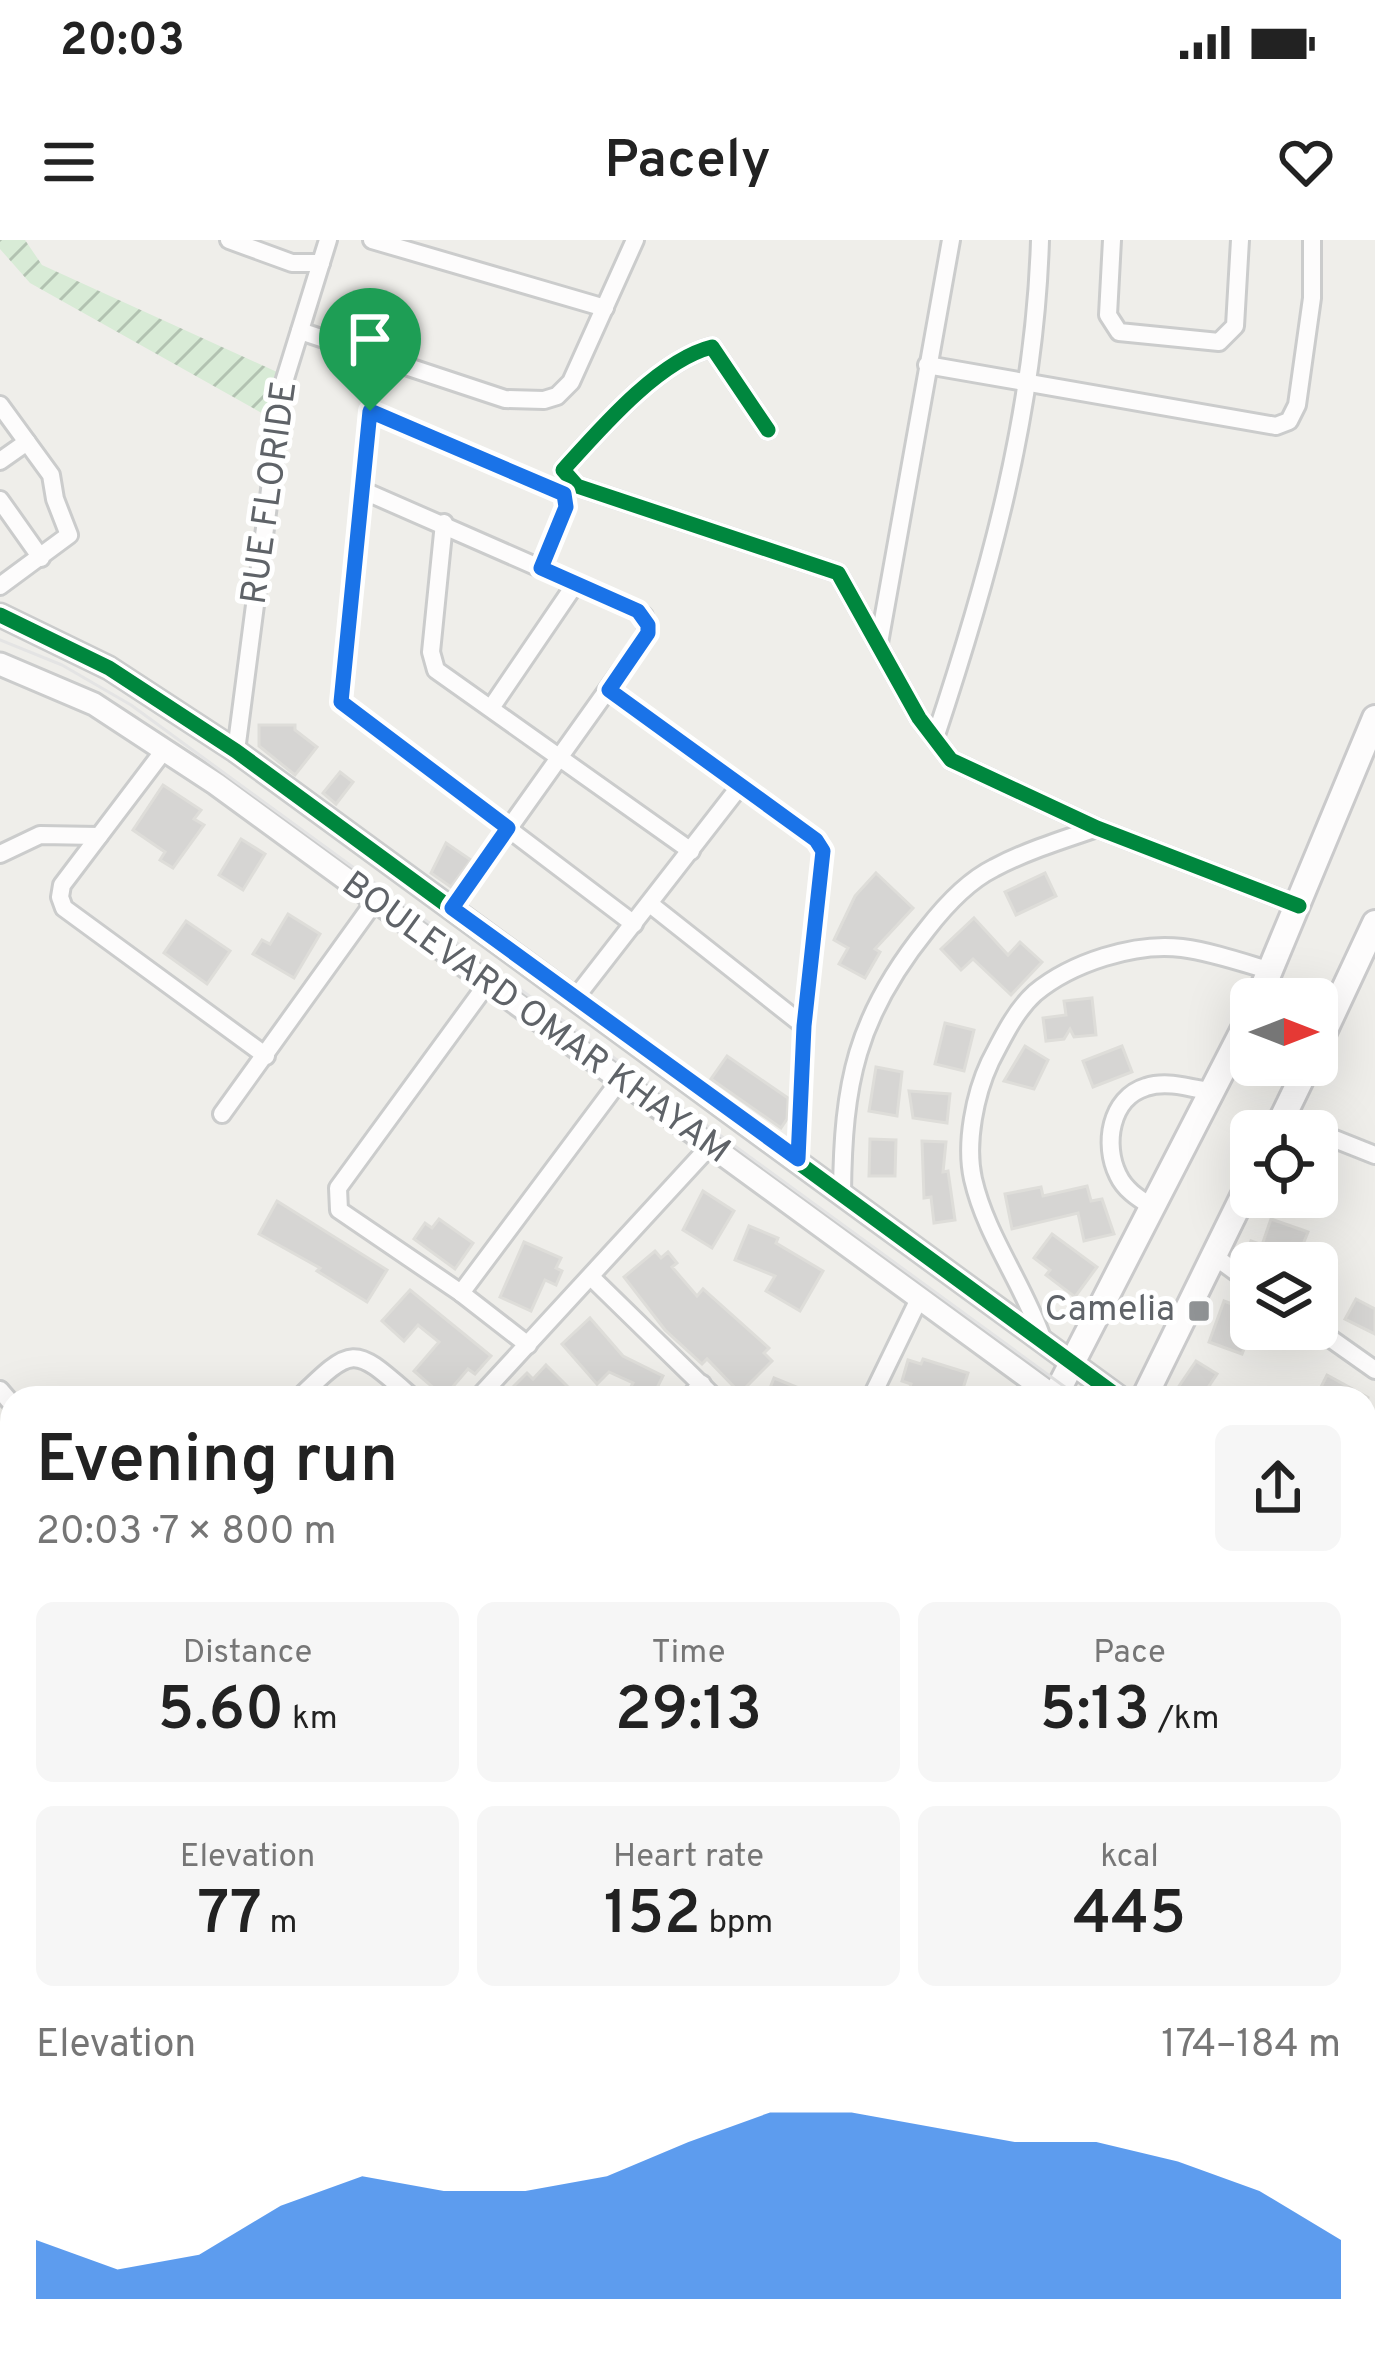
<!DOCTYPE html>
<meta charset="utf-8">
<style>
:root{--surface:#fff;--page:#f6f6f6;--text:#222;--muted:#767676;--accent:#1a73e8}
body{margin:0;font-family:Overpass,sans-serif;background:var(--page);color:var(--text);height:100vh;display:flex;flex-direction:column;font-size:45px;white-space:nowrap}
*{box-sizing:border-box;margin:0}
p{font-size:39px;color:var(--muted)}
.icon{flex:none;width:66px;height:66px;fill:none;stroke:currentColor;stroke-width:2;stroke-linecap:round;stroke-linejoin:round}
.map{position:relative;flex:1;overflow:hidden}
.details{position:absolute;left:0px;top:1146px;width:1377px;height:975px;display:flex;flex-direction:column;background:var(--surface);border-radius:36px 36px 0 0;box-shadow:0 12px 48px #0002}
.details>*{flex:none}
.needle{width:78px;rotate:90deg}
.buttons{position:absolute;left:1230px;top:738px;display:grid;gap:24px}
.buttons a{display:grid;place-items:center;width:108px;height:108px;border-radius:18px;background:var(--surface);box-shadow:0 12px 48px #0002;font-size:60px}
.pin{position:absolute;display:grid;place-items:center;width:102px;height:102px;color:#fff;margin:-123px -51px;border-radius:50% 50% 50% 0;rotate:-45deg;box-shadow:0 0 12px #0007}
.pin .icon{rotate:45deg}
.round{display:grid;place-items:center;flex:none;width:126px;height:126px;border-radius:18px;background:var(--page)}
.head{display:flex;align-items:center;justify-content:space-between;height:204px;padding:0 36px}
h1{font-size:66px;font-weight:600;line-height:90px}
.metrics{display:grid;grid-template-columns:repeat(3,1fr);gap:18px;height:204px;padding:12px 36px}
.metrics div{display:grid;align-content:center;border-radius:18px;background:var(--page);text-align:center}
.metrics b{font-size:60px;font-weight:600}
.metrics small{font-size:33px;font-weight:400}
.metrics p{font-size:33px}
.chart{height:336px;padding:24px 36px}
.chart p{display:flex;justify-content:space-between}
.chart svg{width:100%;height:216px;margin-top:12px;fill:var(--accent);opacity:.7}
.status{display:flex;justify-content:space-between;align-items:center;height:84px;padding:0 60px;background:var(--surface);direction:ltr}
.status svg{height:33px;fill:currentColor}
header{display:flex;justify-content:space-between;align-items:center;height:156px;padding:0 36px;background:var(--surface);font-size:54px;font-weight:600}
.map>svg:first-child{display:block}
</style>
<div class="status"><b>20:03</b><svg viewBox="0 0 49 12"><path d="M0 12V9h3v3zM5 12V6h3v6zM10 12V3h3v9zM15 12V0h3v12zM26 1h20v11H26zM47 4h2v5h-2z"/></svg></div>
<header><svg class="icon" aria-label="menu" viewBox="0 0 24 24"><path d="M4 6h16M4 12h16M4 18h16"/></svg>Pacely<svg class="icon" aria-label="heart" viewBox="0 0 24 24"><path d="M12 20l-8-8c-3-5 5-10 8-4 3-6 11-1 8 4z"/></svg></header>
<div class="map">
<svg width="1375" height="2120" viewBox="0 0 1375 2120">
<defs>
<pattern id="grass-dots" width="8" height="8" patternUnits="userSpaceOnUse" patternTransform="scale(3)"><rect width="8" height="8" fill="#d8ebd6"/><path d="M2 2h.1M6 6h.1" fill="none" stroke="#b2c2b1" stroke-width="1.8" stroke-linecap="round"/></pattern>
<pattern id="garden-furrows" width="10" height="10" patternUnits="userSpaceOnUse" patternTransform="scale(3)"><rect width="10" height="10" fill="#d8ebd6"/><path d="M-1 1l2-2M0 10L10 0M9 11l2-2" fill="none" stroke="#b2c2b1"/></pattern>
</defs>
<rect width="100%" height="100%" fill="#efeeea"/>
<polygon fill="url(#grass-dots)" points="0,1397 12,1414 12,1655 0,1658"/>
<polygon fill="url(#garden-furrows)" points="0,0 25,0 42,25 277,132 267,176 30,43 0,9"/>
<g fill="#d6d5d3" stroke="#deddd9" stroke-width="3">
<polygon points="259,485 295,485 295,490 317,507 295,535 259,506"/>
<polygon points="340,532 353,542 336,564 323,553"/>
<polygon points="163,545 201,570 194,579 204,585 173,628 160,620 165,612 133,590"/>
<polygon points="241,599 265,614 243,650 219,635"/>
<polygon points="446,603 471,620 451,647 431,633"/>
<polygon points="876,633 913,668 875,709 880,712 865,738 839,724 848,708 834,700 855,656"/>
<polygon points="1045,633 1056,656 1016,675 1005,652"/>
<polygon points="288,674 320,694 294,738 253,714 262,700 270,704"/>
<polygon points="974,678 1008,715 1020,702 1042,722 1011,755 973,719 961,730 941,709"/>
<polygon points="186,681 230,711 207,744 164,713"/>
<polygon points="1092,758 1096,795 1074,797 1070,789 1064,799 1046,801 1043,778 1066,775 1064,761"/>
<polygon points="945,783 974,790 964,831 935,824"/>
<polygon points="1025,806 1048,820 1034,849 1004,841"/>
<polygon points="1122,806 1132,832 1093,847 1083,821"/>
<polygon points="727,816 788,858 787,879 781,888 711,839"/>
<polygon points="876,827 902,832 897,876 869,871"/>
<polygon points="909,851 950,854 947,883 913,878"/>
<polygon points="870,899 896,900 895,936 869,936"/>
<polygon points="922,901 946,902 943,932 948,931 955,980 934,983 931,957 924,958"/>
<polygon points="1087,946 1091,961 1102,959 1114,994 1084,1001 1078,973 1012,989 1005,954 1041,947 1043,956"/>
<polygon points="703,951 734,971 712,1008 683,990"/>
<polygon points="277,961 387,1030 367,1062 317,1031 320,1028 259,994"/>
<polygon points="439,979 473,1003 455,1029 414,999 425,983 432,988"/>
<polygon points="1271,979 1308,992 1300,1012 1325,1023 1244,1022 1251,1001 1262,1005"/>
<polygon points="749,986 778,998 776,1003 823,1031 800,1071 766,1051 775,1036 735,1020"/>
<polygon points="1052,994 1097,1027 1075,1057 1046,1035 1050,1030 1034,1018"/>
<polygon points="524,1002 561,1018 556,1028 562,1031 556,1045 545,1040 531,1071 500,1057"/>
<polygon points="655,1011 661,1018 668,1012 677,1023 672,1027 697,1056 703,1049 769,1108 764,1113 772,1121 740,1153 707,1119 702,1124 665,1090 624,1037"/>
<polygon points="410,1050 491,1116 475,1134 468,1129 444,1157 414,1131 439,1102 418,1085 404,1101 382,1081"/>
<polygon points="1356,1059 1375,1069 1375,1094 1345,1079"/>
<polygon points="1224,1061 1251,1071 1251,1091 1242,1114 1209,1102"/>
<polygon points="590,1078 623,1116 663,1136 652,1158 625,1158 633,1143 609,1132 597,1144 562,1104"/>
<polygon points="923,1119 968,1133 960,1158 906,1158 911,1144 902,1141 908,1120 921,1124"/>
<polygon points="1196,1121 1217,1134 1209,1146 1228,1158 1171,1158"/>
<polygon points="546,1125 572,1151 565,1158 526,1158 514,1146 527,1133 533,1139"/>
<polygon points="1327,1135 1369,1158 1338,1158 1320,1149"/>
<polygon points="774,1138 821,1157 821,1158 766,1158"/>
</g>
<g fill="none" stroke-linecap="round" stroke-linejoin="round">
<defs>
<g id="minor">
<polyline points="229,0 292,23 321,23"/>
<polyline points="372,0 605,68"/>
<polyline points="1112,0 1108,75 1119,92 1219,102 1235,86 1240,0"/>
<polyline points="300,91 505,159 544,160 557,156 571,142 635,0"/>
<polyline points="927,125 1276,186 1289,181 1297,165 1312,58 1312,0"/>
<polyline points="0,165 51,235 55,259 69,295 0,346"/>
<path d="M768,190l-56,-83c-53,13 -112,82 -149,123l14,16 261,87 81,145 32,42 146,68 202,78"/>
<polyline points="0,221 27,202"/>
<polyline points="362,250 638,371 644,376 648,393 452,668"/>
<polyline points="0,260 41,318"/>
<polyline points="444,283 431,412 436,430 691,611"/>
<polyline points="541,328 566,267 564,254 370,171 341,462 634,684"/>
<polyline points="879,403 951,0"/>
<polyline points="609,450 816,600 823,611 804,786 798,919"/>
<polyline points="491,468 576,343"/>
<path d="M935,498c54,-162 100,-326 105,-498"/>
<polyline points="165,509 62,645 60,657 64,668 266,816"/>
<polyline points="236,511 284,142 328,0"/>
<polyline points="0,614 40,595 99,596"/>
<polyline points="650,664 804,786"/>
<polyline points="487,744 338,948 339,970 461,1053 528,1105"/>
<polyline points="576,757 740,546"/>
<polyline points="222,874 375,661"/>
<polyline points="1317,892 1375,915"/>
<path d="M842,954c1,-111 14,-177 85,-265 17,-22 41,-48 67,-61 32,-17 68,-28 103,-40"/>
<path d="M1152,967c-14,-9 -27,-17 -34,-32 -15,-30 -8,-77 28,-88 21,-7 45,1 66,5"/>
<polyline points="1214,1016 1251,1043"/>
<polyline points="591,1037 715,1158"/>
<polyline points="461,1053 620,840"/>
<polyline points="1317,1089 1375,1130"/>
<path d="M1042,1098c-19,-55 -56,-102 -69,-159 -8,-36 2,-85 17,-117 12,-23 25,-51 45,-69 36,-30 100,-51 147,-45 30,4 59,14 89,23"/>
<polyline points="0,1150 12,1164"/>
<path d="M299,1158c56,-55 55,-51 114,0"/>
<polyline points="478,1158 709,907"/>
<polyline points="688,1158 702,1144"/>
<polyline points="871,1158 918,1061"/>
<polyline points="1365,1528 1375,1514"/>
<polyline points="1365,1783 1375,1792"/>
</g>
<g id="tertiary">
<polyline points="0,375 109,428 236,511 1120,1158"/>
<polyline points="0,424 94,464 216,544 1056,1158"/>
<polyline points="1365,1335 1375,1342"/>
<polyline points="1365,1384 1375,1391"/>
<polyline points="1365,1842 1375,1830"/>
</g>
<g id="secondary">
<polyline points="1258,759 1375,478"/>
<polyline points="1317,807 1375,683"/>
<polyline points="1276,891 1308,825"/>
<polyline points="1054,1158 1251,775"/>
<polyline points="1144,1158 1251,940"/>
<polyline points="809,2120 820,2109"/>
</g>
<g id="primary">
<polyline points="0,1774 12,1777"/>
<polyline points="0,1802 12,1805"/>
<polyline points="1365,2017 1373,2019"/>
<polyline points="1365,2043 1368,2043"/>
<polyline points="567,2109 574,2120"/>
<polyline points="670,2109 677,2120"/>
<polyline points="707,2109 740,2109"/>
<polyline points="763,2120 774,2109"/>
<polyline points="850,2120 861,2109"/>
</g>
<g id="trunk">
<polyline points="0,1231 12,1249"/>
<polyline points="0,1296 12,1314"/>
<polyline points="599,2109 607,2120"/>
<polyline points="629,2109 637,2120"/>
</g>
</defs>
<use href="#minor" stroke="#cbcccc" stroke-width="22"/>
<use href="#tertiary" stroke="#cbcccc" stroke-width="27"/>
<use href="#secondary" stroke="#cacacb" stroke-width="30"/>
<use href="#primary" stroke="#d7ceb8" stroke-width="30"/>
<use href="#trunk" stroke="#c8b996" stroke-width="33"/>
<use href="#minor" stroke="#fdfcfc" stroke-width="16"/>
<use href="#tertiary" stroke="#fdfcfc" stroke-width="21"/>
<use href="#secondary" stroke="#fdfcfc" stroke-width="24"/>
<use href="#primary" stroke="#f4f2e9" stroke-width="24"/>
<use href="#trunk" stroke="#f2f0e6" stroke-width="27"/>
<g stroke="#e4e4e4" stroke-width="3">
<polyline points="0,400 62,425 131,465 1080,1158"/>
<polyline points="1365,1372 1375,1379"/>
</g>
<defs>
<g id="cycleway">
<path d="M768,190l-56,-83c-53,13 -112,82 -149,123l14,16 261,87 81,145 32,42 146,68 202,78"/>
<polyline points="0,375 109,428 236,511 1120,1158"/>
</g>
</defs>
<use href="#cycleway" stroke="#fff" stroke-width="22"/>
<use href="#cycleway" stroke="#00873e" stroke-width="15"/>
</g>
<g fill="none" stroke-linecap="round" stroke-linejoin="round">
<defs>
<polygon id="route" points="370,171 564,254 566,267 541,328 638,371 648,385 648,393 609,450 816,600 823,611 804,786 798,919 452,668 508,588 341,462"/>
</defs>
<use href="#route" stroke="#fff" stroke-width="24"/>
<use href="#route" stroke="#1a73e8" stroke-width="15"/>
</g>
<rect fill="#919496" stroke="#fff" stroke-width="4.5" x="1187" y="1059" width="24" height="24" rx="6"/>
<g text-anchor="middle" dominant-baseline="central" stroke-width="10" stroke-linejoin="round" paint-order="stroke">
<g font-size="36" fill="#5f6368" stroke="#fff">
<text transform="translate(271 253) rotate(-82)">RUE FLORIDE</text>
<text transform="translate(535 779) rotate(36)">BOULEVARD OMAR KHAYAM</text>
</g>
<g font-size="36" fill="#5f6368" stroke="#fff" text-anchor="end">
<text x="1175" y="1071">Camelia</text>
</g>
</g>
</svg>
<div class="buttons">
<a><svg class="needle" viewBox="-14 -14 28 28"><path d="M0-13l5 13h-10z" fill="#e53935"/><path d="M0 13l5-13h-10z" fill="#767676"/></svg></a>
<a><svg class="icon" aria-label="locate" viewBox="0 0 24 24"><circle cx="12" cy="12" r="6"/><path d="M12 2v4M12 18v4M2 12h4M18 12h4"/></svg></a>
<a><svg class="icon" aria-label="layers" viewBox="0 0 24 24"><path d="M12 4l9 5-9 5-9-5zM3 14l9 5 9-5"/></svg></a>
</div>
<div class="pin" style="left:370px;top:171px;background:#1e9e55"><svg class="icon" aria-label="arrive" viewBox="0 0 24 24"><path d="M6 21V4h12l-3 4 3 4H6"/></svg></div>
<section class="details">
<div class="head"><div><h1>Evening run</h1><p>20:03 · 7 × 800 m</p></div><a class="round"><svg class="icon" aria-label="share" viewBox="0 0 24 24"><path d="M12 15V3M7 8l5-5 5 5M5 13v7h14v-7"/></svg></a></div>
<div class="metrics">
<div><p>Distance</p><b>5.60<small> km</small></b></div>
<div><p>Time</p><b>29:13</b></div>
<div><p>Pace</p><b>5:13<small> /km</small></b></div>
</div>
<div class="metrics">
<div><p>Elevation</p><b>77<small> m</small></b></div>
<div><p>Heart rate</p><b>152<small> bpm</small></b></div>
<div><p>kcal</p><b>445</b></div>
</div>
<div class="chart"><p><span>Elevation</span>174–184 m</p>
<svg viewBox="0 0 160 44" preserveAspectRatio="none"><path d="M0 44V32L10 38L20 35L30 25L40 19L50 22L60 22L70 19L80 12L90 6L100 6L110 9L120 12L130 12L140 16L150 22L160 32V44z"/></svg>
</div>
</section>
</div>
